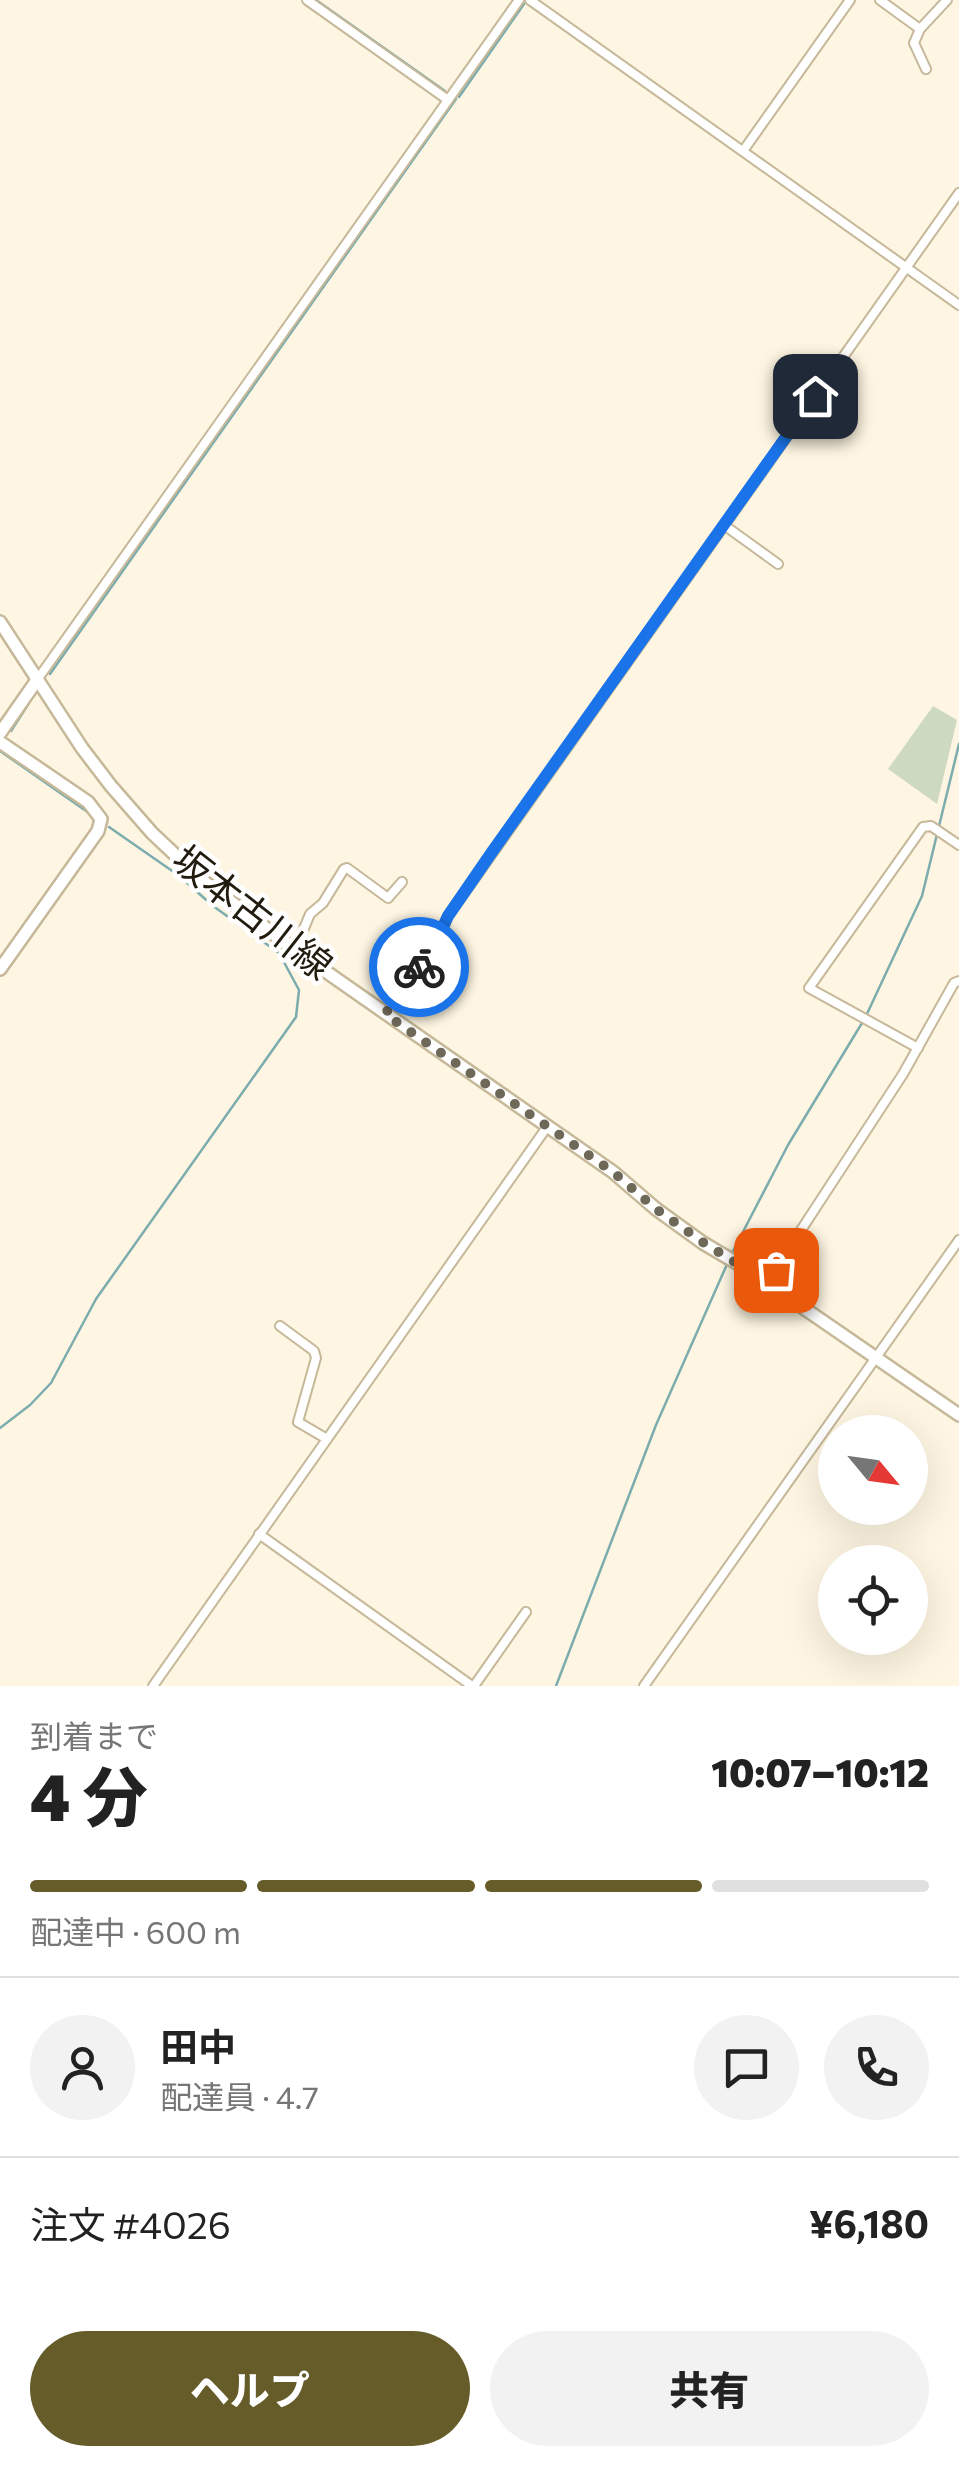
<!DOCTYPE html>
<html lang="ja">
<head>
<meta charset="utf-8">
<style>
	body { margin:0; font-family:Commissioner,"Noto Sans JP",sans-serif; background:#f2f2f2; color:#222; height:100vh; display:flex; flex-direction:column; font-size:38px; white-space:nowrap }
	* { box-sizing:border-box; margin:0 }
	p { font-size:32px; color:#767676 }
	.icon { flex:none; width:55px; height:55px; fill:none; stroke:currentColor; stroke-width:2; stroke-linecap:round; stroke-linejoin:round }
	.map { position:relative; height:1686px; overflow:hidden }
	.sheet { display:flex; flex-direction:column; background:#fff; flex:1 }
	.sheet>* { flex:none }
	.needle { width:65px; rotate:119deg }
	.controls { position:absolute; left:818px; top:1415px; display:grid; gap:20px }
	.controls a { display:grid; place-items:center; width:110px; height:110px; border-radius:50%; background:#fff; box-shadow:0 10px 40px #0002; font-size:50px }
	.pin { position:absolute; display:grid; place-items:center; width:85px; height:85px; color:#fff; margin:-42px; border-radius:20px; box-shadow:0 5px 15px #0006 }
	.courier { position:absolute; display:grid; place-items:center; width:100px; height:100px; margin:-50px; border:8px solid #1a73e8; border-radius:50%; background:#fff; color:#222; box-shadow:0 2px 12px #0007 }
	.headline em { font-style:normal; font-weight:800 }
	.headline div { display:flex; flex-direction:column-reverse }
	.headline { display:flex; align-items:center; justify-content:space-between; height:170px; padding:0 30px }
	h1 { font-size:65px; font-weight:800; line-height:75px }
	.bar { display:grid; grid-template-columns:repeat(4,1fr); gap:15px 10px; align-content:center; height:120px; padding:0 30px }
	.bar i { height:12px; border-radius:8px; background:#e0e0e0 }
	.bar .active { background:#655c29 }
	.bar p { grid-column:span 4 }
	.line { display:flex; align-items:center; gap:25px; padding:0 30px; border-top:2px solid #e0e0e0 }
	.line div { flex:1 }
	.round { display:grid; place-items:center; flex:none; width:105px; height:105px; border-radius:52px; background:#f2f2f2 }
	.cta { display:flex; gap:20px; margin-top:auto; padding:20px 30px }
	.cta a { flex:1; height:115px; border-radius:60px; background:#655c29; color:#fff; font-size:40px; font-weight:800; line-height:115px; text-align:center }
	.cta a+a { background:#f2f2f2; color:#222 }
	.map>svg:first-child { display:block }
	.green { fill:#cedabf }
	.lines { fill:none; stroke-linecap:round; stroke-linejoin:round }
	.stream { stroke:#7cacad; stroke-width:2.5 }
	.street-casing { stroke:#c6b898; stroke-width:12 }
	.secondary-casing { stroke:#c6b898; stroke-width:16 }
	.street { stroke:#fff; stroke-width:8 }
	.secondary { stroke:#fff; stroke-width:11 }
	.done { stroke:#6e6859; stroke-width:10; stroke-dasharray:0 18 }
	.route { stroke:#1a73e8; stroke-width:12 }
	.labels { text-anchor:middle; stroke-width:9; stroke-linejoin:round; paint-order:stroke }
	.street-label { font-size:38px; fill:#211c0f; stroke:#fff }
</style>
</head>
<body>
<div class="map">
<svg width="959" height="1686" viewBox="0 0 959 1686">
	<rect width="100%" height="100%" fill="#fef6e2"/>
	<path class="green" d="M933 706 957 720 937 804 888 769Z"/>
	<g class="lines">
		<g class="stream">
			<path d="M316 0 445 91"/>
			<path d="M459 97 524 4"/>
			<path d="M50 674 456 99"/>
			<path d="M11 731 29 703"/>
			<path d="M0 751 89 813"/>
			<path d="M866 1016 922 896 959 744"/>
			<path d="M731 1255 788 1145 862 1023"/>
			<path d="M0 1428 30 1405 51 1383 96 1299 296 1017 299 990 279 953 213 906 178 875 109 827"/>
			<path d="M556 1686 656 1425 728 1262"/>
		</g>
		<g class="street-casing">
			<g id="street">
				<path d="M307 0 448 100"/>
				<path d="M530 0 959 305"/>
				<path d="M880 0 920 29"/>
				<path d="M926 69 914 43 920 29 947 0"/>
				<path d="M743 151 850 0"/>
				<path d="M724 525 778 564"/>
				<path d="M37 680 519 0"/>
				<path d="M295 950 310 914 323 903 344 869 347 868 388 898 402 882"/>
				<path d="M385 1014 437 942 448 916 959 193"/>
				<path d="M918 1048 809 988 923 827 931 826 959 845"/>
				<path d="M762 1279 775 1270 903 1074 954 983 959 981"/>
				<path d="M280 1326 314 1351 316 1358 298 1422 327 1439"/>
				<path d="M259 1534 472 1686"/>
				<path d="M153 1686 547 1127"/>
				<path d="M474 1686 526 1612"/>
				<path d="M644 1686 959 1240"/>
			</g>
		</g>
		<g class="secondary-casing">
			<g id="secondary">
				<path d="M0 622 82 748 111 786 152 833 203 881 295 950 613 1172 656 1209 703 1243 747 1269 959 1415"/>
				<path d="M0 733 37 680"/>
				<path d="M0 742 88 802 101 819 98 831 0 969"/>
			</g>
		</g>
		<use href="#street" class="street"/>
		<use href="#secondary" class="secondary"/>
	</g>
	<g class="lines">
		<path class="done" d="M419 967 385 1014 613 1172 656 1209 704 1243 762 1279 776 1270"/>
		<path class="route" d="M419 967 436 942 448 916 492 852 815 396"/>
	</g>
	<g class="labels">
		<g class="street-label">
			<text transform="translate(252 913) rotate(38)" y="13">坂本古川線</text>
		</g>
	</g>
</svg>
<div class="controls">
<a><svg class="needle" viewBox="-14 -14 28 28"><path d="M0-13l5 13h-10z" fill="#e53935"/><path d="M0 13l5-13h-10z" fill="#767676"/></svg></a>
<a><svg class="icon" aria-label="locate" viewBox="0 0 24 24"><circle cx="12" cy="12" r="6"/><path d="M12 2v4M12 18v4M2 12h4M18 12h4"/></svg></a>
</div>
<div class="pin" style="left:776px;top:1270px;background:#ea580c"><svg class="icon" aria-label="bag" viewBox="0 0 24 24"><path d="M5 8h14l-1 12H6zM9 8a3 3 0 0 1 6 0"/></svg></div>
<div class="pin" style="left:815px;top:396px;background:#1f2937"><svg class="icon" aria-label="home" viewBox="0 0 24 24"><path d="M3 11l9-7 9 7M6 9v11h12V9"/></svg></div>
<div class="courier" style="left:419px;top:967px"><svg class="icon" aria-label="bike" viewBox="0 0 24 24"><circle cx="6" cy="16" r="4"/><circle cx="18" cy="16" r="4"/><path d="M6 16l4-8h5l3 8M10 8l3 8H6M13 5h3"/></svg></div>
</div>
<section class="sheet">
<div class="headline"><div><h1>4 分</h1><p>到着まで</p></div><em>10:07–10:12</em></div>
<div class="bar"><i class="active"></i><i class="active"></i><i class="active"></i><i></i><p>配達中 · 600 m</p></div>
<div class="line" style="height:180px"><a class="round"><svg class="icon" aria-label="person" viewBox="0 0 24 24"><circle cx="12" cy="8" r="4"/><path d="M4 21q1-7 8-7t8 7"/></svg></a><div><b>田中</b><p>配達員 · 4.7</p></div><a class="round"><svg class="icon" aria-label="chat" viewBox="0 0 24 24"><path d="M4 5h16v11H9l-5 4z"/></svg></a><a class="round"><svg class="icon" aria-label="phone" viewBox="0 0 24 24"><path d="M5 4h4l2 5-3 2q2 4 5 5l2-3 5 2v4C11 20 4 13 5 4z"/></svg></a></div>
<div class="line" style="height:130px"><div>注文 #4026</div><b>¥6,180</b></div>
<div class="cta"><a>ヘルプ</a><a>共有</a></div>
</section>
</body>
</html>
